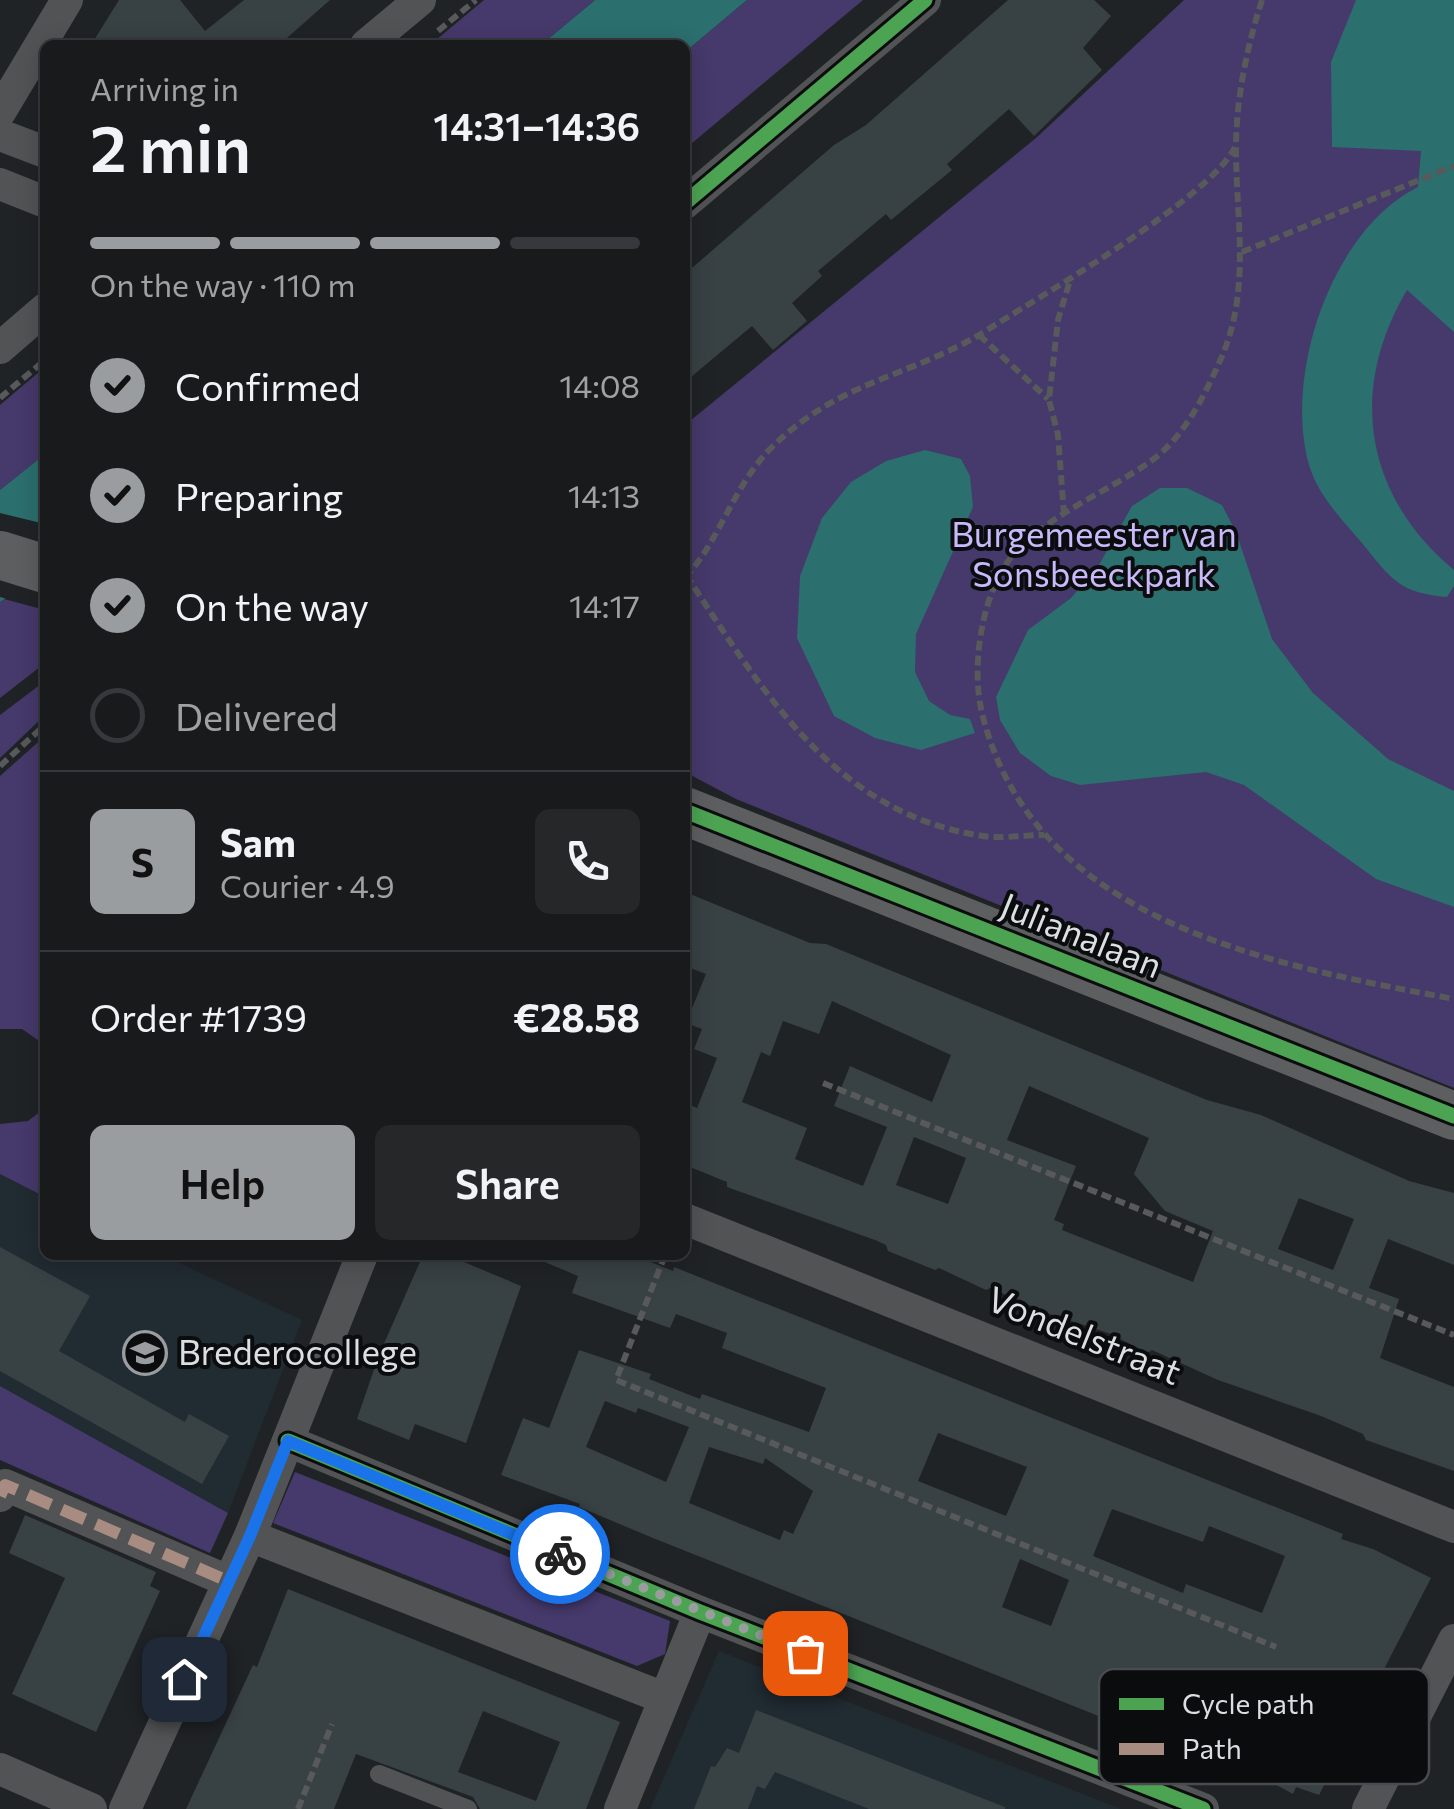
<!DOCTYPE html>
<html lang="en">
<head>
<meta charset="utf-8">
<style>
	body { margin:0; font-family:Commissioner,sans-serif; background:#252729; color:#f1f3f6; height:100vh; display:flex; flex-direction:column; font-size:38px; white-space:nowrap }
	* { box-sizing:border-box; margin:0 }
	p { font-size:32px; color:#9fa1a3 }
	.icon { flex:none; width:55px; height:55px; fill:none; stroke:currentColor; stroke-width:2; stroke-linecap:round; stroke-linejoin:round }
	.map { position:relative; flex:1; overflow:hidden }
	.panel { position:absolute; left:40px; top:40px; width:650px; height:1220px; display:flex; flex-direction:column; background:#181a1c; border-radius:15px; box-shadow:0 5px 25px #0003,0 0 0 2px #36383b }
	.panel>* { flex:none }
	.pin { position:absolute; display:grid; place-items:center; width:85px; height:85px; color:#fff; margin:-42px; border-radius:20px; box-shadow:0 5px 15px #0006 }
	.courier { position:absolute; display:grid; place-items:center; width:100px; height:100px; margin:-50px; border:8px solid #1a73e8; border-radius:50%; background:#fff; color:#222; box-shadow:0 2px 12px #0007 }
	.headline em { font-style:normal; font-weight:600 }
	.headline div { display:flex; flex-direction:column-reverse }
	.headline { display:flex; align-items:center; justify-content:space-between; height:170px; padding:0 50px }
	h1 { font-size:65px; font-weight:600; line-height:75px }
	.bar { display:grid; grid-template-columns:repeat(4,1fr); gap:15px 10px; align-content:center; height:120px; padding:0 50px }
	.bar i { height:12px; border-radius:8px; background:#36383b }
	.bar .on { background:#9a9da0 }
	.bar p { grid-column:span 4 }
	.line { display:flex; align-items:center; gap:25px; padding:0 50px; border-top:2px solid #36383b }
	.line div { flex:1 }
	.round { display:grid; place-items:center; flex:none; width:105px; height:105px; border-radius:15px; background:#252729 }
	ol { padding:0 50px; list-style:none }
	li { display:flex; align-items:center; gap:30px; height:110px }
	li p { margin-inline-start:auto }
	li .icon { padding:10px; border-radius:50%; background:#9a9da0; color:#111; stroke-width:4 }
	li:last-child { color:#9fa1a3 }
	li i { width:55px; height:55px; border:5px solid #36383b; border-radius:50% }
	.button { display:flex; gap:20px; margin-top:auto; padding:20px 50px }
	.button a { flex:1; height:115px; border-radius:15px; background:#9a9da0; color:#111; font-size:40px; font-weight:600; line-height:115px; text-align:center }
	.button a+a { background:#252729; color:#f1f3f6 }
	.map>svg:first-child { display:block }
	.built { fill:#212b32 }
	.green { fill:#46396b }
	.water { fill:#2b6f6e }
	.pier { fill:#202326 }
	.building { fill:#384144; fill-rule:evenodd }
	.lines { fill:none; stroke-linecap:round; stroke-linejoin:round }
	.path { stroke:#57595b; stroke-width:6; stroke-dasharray:10 5; stroke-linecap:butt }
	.lane { stroke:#525354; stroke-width:18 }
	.street { stroke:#525354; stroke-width:32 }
	.secondary { stroke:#5c5e5f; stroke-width:48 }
	.quiet { stroke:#a88b81; stroke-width:12; stroke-dasharray:25 12; stroke-linecap:butt }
	.cycleway-casing { stroke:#0a0c0e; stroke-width:21 }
	.cycleway { stroke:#4ca352; stroke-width:15 }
	.done { stroke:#9a9da0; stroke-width:10; stroke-dasharray:0 18 }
	.route { stroke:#1a73e8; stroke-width:12 }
	.labels { text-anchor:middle; stroke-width:8; stroke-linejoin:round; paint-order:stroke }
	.park-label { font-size:35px; fill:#c8b9fa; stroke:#0a0c0e }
	.street-label { font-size:35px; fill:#dbdfe2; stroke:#0a0c0e }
	.poi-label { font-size:35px; fill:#dbdfe2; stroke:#0a0c0e; text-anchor:start }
	.key { fill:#0a0c0e; stroke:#494b4e; stroke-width:2.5 }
	.key-label { font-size:28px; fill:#dbdfe2 }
</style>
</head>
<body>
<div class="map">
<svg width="1454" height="1809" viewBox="0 0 1454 1809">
	<rect width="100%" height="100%" fill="#202326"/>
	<g class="built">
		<path d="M0 1174 45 1197V1255H162L302 1320 228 1513 0 1386Z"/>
		<path d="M719 1651 1121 1809H650Z"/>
	</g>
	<g class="green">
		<path d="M484 0H595L541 45H430Z"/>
		<path d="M747 0H863L685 149V52Z"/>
		<path d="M1184 0H1454V1088L736 799 685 772V425L1036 138Z"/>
		<path d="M45 367V454L0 490V405Z"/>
		<path d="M4 599 45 610V663L0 698V602Z"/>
		<path d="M45 681V715L0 758V715Z"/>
		<path d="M45 736V1045L22 1029H0V776Z"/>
		<path d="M45 1108V1197L0 1174V1124L28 1121Z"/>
		<path d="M0 1386 228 1513 210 1553 0 1460Z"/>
		<path d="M295 1472 670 1621 665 1654 637 1666 273 1523Z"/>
	</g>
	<g class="water">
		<path d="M595 0H747L685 52V45H541Z"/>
		<path d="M1356 0H1454V332L1407 290C1348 390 1364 495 1454 570V586L1447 597C1399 593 1391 579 1362 543 1343 521 1319 496 1310 468 1282 378 1331 230 1418 187L1421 151 1332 147 1331 62Z"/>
		<path d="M925 450 961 459 970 476 973 507 916 634 915 672 929 701 950 715 970 719 975 733 921 750 875 738 834 716 797 638 800 576 822 518 851 482 886 461Z"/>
		<path d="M45 454V571L0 602V490Z"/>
		<path d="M1160 488H1187L1222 505 1236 532 1272 639 1313 693 1388 759 1454 791V907L1376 879 1244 785 1206 772 1080 785 1051 776 1020 753 1000 720 996 697 1028 630 1071 598 1099 565 1132 506Z"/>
	</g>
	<path class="pier" d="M0 513 45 524V577L11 600 0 597Z"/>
	<g class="building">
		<path d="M119 0H180L205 31 244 0H330L279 45H91Z"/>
		<path d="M1008 0H1094L1111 16 1083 48 1102 70 1034 136 1009 109 947 164 952 170 891 220 886 214 818 271 822 276 792 303 807 321 773 350 752 326 685 382V274L834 145 866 125Z"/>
		<path d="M685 892 810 943 826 944 1207 1100 1261 1115 1409 1181 1454 1193V1265L1388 1239 1369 1288 1399 1299 1380 1358 1454 1387V1471L1366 1440 1363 1434 1321 1416 1218 1380 1152 1350 1147 1353 1111 1334 1047 1313 990 1288 986 1290 939 1268 935 1270 888 1251 886 1245 875 1240 727 1187V1182L685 1165V1103L697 1108 717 1058 694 1049 702 1029 686 1023 706 974 685 966ZM832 1001 951 1055 932 1102 850 1066 834 1106 887 1127 863 1186 795 1159 807 1128 742 1102 761 1052 770 1056 783 1021 819 1034ZM1029 1086 1149 1138 1134 1174 1165 1211 1213 1231 1193 1282 1062 1230 1064 1224 1054 1220 1076 1166 1007 1140ZM914 1137 966 1158 948 1204 896 1185ZM1299 1198 1354 1219 1333 1270 1278 1249Z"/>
		<path d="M0 1247 90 1296 59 1351 185 1422 189 1414 229 1436 202 1484 0 1371Z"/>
		<path d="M423 1255H466L464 1262 521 1286 466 1443 415 1424 409 1440 357 1419 379 1355Z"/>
		<path d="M528 1255H633L673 1271 674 1267 1343 1534 1341 1539 1373 1549 1431 1578 1319 1795 1296 1787 1293 1794 1232 1761 1223 1760 1221 1765 653 1538 579 1507 580 1504 501 1475 523 1418 549 1428 579 1350 651 1374 649 1379 700 1399 702 1394 809 1432 826 1388 722 1348 727 1333 676 1314 670 1328 572 1293 578 1276ZM605 1401 636 1413 638 1408 689 1427 666 1482 586 1447ZM938 1433 1027 1467 1006 1516 918 1481ZM709 1447 763 1464 765 1458 813 1491 793 1534 784 1530 780 1540 689 1503ZM1112 1509 1203 1542 1209 1526 1285 1556 1262 1613 1186 1584 1183 1593 1093 1556ZM1020 1559 1069 1580 1051 1626 1002 1607Z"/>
		<path d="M25 1515 156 1572 150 1586 160 1591 96 1732 12 1694 65 1578 9 1553Z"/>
		<path d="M288 1589 620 1722 586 1809H480L473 1797 356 1754 334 1809H186L253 1665 257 1667ZM483 1711 560 1742 536 1801 458 1772Z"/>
		<path d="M756 1710 1005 1807V1809H869L775 1772 765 1789 757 1786 748 1809H694L711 1766 715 1767 727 1748 739 1753Z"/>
	</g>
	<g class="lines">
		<g class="path">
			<path d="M1262 0C1247 46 1236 100 1236 148 1236 223 1252 292 1219 363 1203 399 1183 438 1151 461 1108 492 1040 518 1009 560 981 598 971 668 982 713 1033 923 1272 965 1454 999"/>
			<path d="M438 31 476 0"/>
			<path d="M1242 252 1454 166"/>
			<path d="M979 335 1048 399"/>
			<path d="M0 398 45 360"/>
			<path d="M1064 515 1058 435 1049 400 1058 320 1071 277"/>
			<path d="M686 575C762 689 833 814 983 836 1002 839 1024 835 1044 835"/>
			<path d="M685 578C720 540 733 487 770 449 837 382 903 379 979 335 1034 300 1211 198 1235 147"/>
			<path d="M0 766 45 725"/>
			<path d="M823 1083 1454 1335"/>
			<path d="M665 1255 616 1380 1276 1647"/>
			<path d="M298 1809 332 1724"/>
		</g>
		<path class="lane" d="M379 1774 468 1809"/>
		<g class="street">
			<path d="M366 45 420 0"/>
			<path d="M0 112 67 0"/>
			<path d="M0 135 45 152"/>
			<path d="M0 184 45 202"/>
			<path d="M685 203 925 0"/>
			<path d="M0 348 45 309"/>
			<path d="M685 1219 1454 1527"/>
			<path d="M288 1441 700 1612 1203 1809"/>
			<path d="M0 1496 5 1485 228 1581"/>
			<path d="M250 1536 664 1698"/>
			<path d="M0 1769 91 1809"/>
			<path d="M125 1809 250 1536 362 1255"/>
			<path d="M620 1809 700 1612"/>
			<path d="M1368 1809 1454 1640"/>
		</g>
		<g class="secondary">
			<path d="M0 555 45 569"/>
			<path d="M685 811 1454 1116"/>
		</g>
		<path class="quiet" d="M0 1496 5 1485 228 1581"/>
		<g class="cycleway-casing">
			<g id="cycleway">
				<path d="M685 203 925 0"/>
				<path d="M685 811 1454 1116"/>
				<path d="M288 1441 700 1612 1203 1809"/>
			</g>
		</g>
		<use href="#cycleway" class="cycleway"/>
	</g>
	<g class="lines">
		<path class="done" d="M560 1554 805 1653"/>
		<path class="route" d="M184 1679 250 1536 288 1441 560 1554"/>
	</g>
	<defs>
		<g id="school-ring" transform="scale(2.25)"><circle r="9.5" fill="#0a0c0e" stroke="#9a9da0" stroke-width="1.5"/><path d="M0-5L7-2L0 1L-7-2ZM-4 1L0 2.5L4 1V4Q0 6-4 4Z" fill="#9a9da0"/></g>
	</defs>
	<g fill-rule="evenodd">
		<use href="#school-ring" x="145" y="1353"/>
	</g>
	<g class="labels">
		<g class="park-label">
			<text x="1094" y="547">Burgemeester van<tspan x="1094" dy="40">Sonsbeeckpark</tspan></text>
		</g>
		<g class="street-label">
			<text transform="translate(1081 936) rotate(22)" y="12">Julianalaan</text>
			<text transform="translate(1084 1336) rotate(22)" y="12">Vondelstraat</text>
		</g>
		<g class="poi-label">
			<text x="178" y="1365">Brederocollege</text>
		</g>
	</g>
	<rect x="1099" y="1669" width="330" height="115" rx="15" class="key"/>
	<rect x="1119" y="1698" width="45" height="12" fill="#4ca352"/>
	<rect x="1119" y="1743" width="45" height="12" fill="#a88b81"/>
	<g class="key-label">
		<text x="1182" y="1714">Cycle path</text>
		<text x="1182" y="1759">Path</text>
	</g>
</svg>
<div class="pin" style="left:805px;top:1653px;background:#ea580c"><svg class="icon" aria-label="bag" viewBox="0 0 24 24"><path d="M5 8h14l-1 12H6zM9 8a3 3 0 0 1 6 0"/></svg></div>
<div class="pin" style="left:184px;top:1679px;background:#1f2937"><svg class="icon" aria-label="home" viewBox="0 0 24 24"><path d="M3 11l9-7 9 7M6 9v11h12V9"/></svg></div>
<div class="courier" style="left:560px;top:1554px"><svg class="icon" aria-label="bike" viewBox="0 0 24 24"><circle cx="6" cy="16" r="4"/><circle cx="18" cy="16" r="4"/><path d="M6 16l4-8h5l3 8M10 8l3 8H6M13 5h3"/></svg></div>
<section class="panel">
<div class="headline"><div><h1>2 min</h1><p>Arriving in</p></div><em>14:31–14:36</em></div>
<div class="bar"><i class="on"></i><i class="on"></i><i class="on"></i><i></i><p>On the way · 110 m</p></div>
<ol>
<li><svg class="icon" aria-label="check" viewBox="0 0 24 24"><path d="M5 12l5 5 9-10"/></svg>Confirmed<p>14:08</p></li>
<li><svg class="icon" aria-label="check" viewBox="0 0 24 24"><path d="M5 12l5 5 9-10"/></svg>Preparing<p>14:13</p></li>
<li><svg class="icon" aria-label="check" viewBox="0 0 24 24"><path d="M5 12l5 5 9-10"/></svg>On the way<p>14:17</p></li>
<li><i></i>Delivered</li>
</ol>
<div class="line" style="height:180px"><b class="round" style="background:#9a9da0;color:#111">S</b><div><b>Sam</b><p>Courier · 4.9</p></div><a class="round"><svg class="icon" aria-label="phone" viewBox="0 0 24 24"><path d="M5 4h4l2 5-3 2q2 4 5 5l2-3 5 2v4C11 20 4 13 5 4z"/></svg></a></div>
<div class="line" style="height:130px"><div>Order #1739</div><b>€28.58</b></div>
<div class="button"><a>Help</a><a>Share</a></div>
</section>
</div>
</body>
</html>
